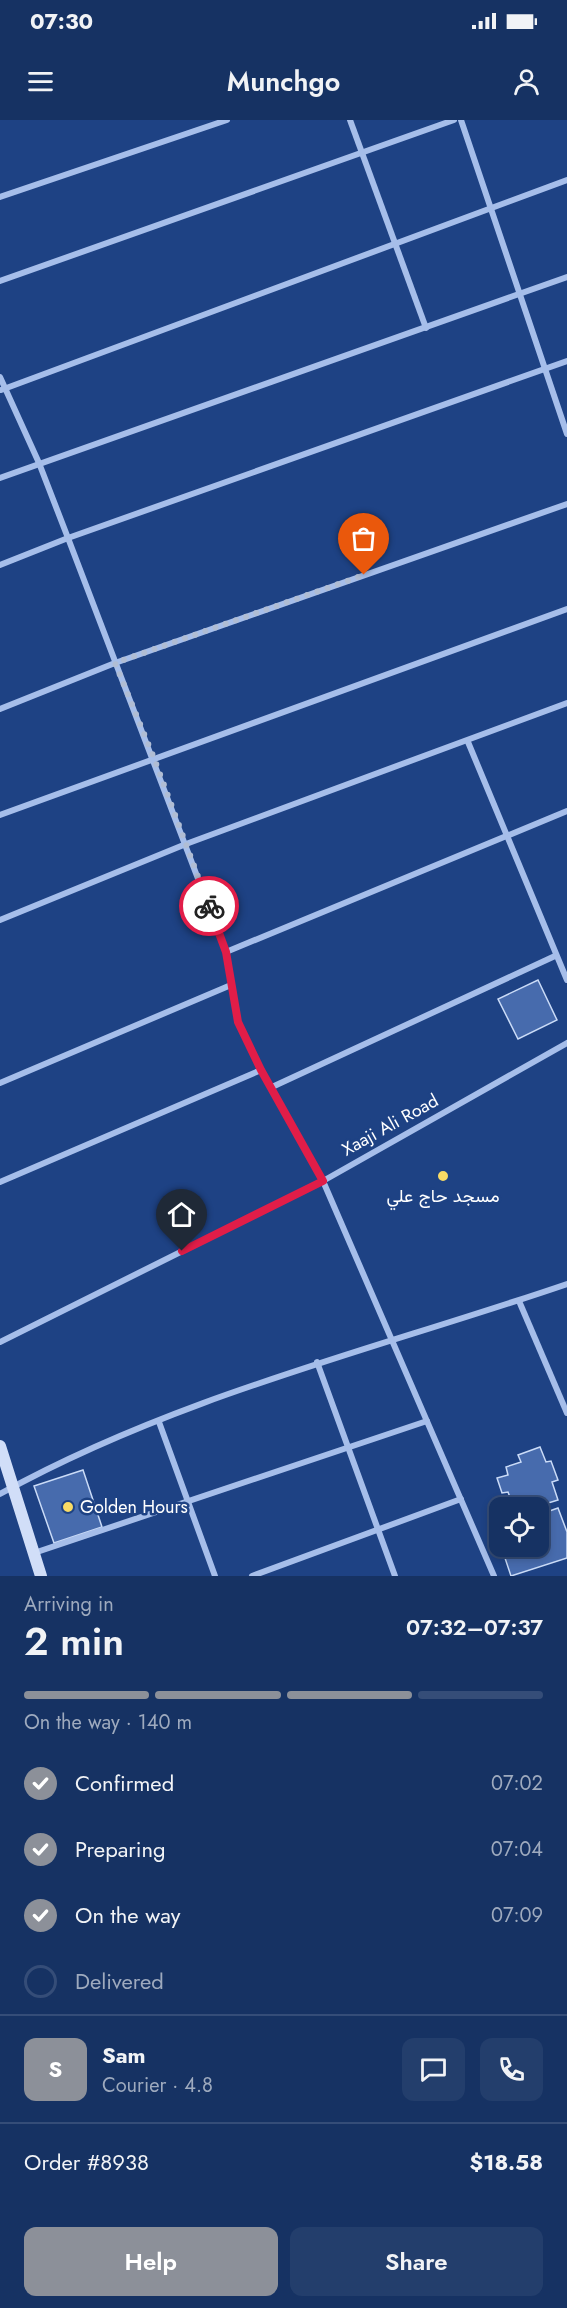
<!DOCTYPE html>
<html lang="en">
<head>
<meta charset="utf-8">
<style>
	body { margin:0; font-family:Jost,Vazirmatn,sans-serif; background:#233e6c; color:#f1f3f6; height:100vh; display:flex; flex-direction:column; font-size:22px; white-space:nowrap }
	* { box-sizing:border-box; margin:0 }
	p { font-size:20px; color:#9eaabe }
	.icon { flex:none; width:33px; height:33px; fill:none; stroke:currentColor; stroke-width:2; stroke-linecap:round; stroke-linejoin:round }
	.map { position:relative; height:1456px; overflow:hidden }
	.panel { display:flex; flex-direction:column; background:#163263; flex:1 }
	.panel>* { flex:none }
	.controls { position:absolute; left:489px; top:1377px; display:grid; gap:12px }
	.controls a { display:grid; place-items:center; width:60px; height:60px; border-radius:12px; background:#163263; box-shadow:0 3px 9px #0003,0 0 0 2px #354d78; font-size:30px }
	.pin { position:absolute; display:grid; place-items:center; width:51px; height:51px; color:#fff; margin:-62px -26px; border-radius:50% 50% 50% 0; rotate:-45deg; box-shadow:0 0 6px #0007 }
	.pin .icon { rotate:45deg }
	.courier { position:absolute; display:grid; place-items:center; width:60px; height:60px; margin:-30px; border:4px solid #e11d48; border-radius:50%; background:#fff; color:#222; box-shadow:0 2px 8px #0007 }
	.head em { font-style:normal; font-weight:600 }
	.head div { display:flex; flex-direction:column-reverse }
	.head { display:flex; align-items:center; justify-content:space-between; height:102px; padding:0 24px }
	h1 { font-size:39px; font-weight:600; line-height:45px }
	.bar { display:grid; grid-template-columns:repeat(4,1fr); gap:9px 6px; align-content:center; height:72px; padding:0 24px }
	.bar i { height:8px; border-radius:4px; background:#354d78 }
	.bar .active { background:#8c9099 }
	.bar p { grid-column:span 4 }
	.line { display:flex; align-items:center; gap:15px; padding:0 24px; border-top:2px solid #354d78 }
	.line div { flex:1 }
	.round { display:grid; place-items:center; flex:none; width:63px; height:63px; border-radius:12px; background:#233e6c }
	ol { padding:0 24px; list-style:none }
	li { display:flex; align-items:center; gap:18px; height:66px }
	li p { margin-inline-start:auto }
	li .icon { padding:6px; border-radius:50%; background:#8c9099; color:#fff; stroke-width:4 }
	li:last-child { color:#9eaabe }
	li i { width:33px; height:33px; border:3px solid #354d78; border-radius:50% }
	.cta { display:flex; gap:12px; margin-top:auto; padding:12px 24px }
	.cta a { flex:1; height:69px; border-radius:12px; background:#8c9099; color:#fff; font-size:24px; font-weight:600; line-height:69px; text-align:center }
	.cta a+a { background:#233e6c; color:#f1f3f6 }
	.status { display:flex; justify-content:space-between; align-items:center; height:42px; padding:0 30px; background:#163263; direction:ltr }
	.status svg { height:16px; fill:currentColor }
	header { display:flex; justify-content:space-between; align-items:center; height:78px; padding:0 24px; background:#163263; font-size:27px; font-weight:600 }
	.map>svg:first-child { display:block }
	.building { fill:#476bad; stroke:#cadbf7; stroke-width:1.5 }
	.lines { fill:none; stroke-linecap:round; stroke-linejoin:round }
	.street { stroke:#a6beea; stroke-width:6 }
	.secondary { stroke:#d1def8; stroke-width:12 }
	.done { stroke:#b0bdd4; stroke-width:6; stroke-dasharray:0 10.8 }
	.route { stroke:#e11d48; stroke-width:8 }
	.poi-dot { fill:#f9db65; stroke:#1e4284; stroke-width:2 }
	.labels { text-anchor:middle; stroke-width:5; stroke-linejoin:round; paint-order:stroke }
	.street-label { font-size:18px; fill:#fff; stroke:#1e4284 }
	.poi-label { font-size:18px; fill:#fff; stroke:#1e4284 }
</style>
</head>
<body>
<div class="status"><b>07:30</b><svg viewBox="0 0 49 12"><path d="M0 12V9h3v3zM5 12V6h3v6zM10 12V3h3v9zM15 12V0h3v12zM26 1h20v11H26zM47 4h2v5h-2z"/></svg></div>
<header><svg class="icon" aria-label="menu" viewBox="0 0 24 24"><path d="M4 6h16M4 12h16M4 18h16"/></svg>Munchgo<svg class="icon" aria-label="person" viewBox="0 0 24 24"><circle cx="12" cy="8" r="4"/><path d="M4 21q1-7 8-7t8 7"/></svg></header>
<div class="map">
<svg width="567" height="1456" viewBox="0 0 567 1456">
	<rect width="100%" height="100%" fill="#1e4284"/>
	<g class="building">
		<path d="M538 860 557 900 518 919 498 879Z"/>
		<path d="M540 1327 546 1342 551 1341 558 1360 552 1362 558 1380 532 1388H526L524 1381 513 1385 508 1372 502 1373 497 1358 508 1355 506 1347 521 1342 518 1335Z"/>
		<path d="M83 1350 102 1407 54 1423 34 1366Z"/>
		<path d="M558 1388 567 1412V1438L511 1456 501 1426H538V1395Z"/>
	</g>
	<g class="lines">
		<g class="street">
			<path d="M350 0 426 208"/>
			<path d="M461 0 567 314"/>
			<path d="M0 77 227 0"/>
			<path d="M0 161 454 0"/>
			<path d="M0 257 39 343 68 418 226 832 238 902 261 950 323 1061 494 1456"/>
			<path d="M1 270 567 60"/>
			<path d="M0 358 567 157"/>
			<path d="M0 445 68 418 567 241"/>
			<path d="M0 589 115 543 567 384"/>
			<path d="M468 622 567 860"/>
			<path d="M0 695 567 489"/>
			<path d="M0 800 186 724 567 583"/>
			<path d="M226 832 567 691"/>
			<path d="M0 963 231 865"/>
			<path d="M272 967 555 836"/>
			<path d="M0 1062 261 950"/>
			<path d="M519 1181 567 1293"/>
			<path d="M0 1222 323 1061 567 923"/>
			<path d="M317 1242 395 1456"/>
			<path d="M159 1302 215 1456"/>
			<path d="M0 1374C177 1276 377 1229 567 1164"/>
			<path d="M34 1433 427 1301"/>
			<path d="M252 1456 461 1379"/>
		</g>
		<path class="secondary" d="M0 1326 41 1456"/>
	</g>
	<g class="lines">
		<path class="done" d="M209 786 154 638 115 543 364 455"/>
		<path class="route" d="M182 1131 323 1061 261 950 238 902 226 832 209 786"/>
	</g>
	<g class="poi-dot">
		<circle cx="443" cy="1056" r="6"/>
		<circle cx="68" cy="1387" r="6"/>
	</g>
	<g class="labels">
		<g class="street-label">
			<text transform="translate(390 1005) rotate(-29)" y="6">Xaaji Ali Road</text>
		</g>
		<g class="poi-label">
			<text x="443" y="1082">مسجد حاج علي</text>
			<text x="80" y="1393" text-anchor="start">Golden Hours</text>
		</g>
	</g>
</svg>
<div class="controls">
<a><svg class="icon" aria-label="locate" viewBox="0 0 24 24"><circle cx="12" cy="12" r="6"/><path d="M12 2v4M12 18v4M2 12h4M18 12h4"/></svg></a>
</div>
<div class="pin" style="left:364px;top:455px;background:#ea580c"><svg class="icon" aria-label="bag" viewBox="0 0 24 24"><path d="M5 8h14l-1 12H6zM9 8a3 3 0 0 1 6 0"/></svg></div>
<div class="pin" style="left:182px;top:1131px;background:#1f2937"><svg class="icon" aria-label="home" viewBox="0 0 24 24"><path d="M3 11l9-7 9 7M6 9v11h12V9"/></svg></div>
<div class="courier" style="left:209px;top:786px"><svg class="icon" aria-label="bike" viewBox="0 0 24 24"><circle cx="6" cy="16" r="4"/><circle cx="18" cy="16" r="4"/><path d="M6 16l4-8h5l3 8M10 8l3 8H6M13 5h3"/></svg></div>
</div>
<section class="panel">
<div class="head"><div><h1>2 min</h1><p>Arriving in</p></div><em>07:32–07:37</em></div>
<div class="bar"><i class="active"></i><i class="active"></i><i class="active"></i><i></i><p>On the way · 140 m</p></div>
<ol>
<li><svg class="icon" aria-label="check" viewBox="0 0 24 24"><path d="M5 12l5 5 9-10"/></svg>Confirmed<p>07:02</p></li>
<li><svg class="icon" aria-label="check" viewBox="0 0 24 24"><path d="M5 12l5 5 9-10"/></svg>Preparing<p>07:04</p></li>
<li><svg class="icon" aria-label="check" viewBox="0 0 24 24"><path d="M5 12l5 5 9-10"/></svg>On the way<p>07:09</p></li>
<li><i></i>Delivered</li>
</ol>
<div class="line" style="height:108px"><b class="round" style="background:#8c9099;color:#fff">S</b><div><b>Sam</b><p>Courier · 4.8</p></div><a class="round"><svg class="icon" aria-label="chat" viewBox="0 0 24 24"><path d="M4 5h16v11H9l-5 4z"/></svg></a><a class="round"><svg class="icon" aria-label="phone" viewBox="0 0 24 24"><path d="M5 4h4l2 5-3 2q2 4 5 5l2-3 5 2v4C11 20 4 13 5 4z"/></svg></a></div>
<div class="line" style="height:78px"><div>Order #8938</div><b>$18.58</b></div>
<div class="cta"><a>Help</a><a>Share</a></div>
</section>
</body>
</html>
